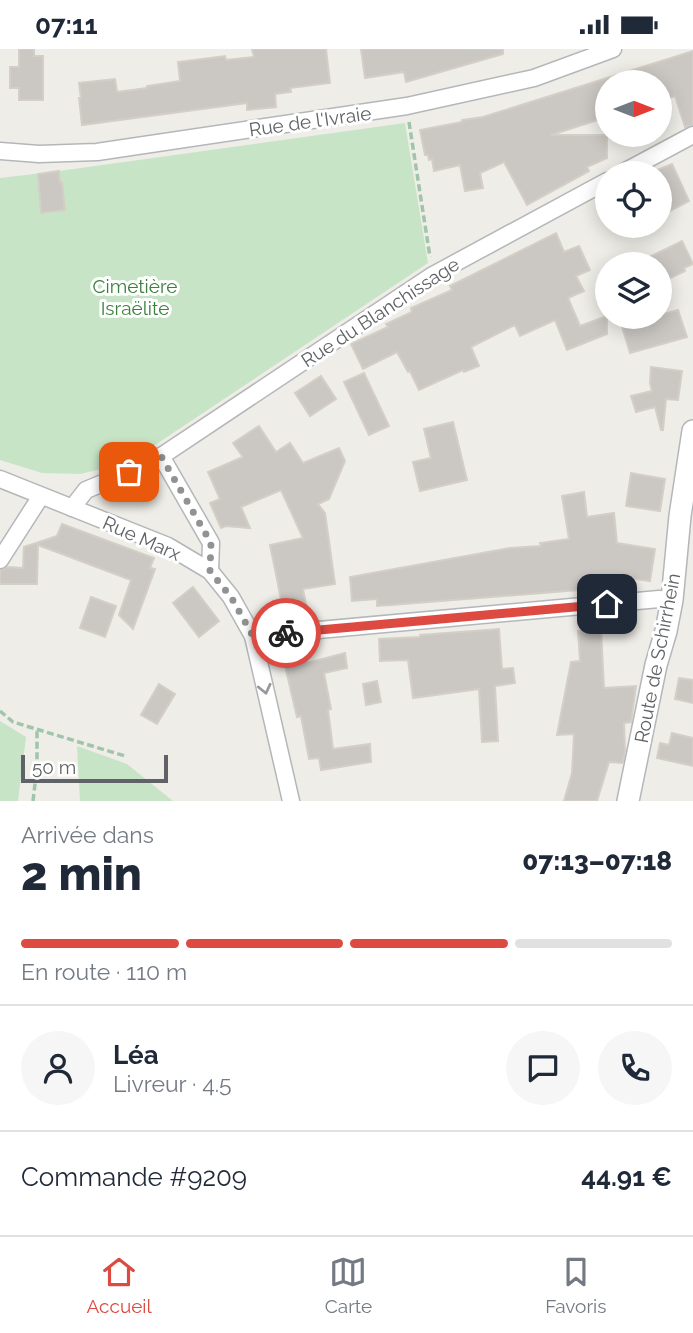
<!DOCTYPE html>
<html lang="fr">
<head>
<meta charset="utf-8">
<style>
	body { margin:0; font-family:Raleway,sans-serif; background:#f6f6f7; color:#1f2937; height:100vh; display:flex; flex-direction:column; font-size:26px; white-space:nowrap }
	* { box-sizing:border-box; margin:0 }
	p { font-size:23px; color:#747a83 }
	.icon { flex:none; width:38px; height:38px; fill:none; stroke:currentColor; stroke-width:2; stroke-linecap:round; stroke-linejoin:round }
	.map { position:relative; height:752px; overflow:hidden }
	.details { display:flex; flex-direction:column; background:#fff; flex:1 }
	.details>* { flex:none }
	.needle { width:46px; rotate:90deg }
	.controls { position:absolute; left:595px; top:21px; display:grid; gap:14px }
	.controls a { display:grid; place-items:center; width:77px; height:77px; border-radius:50%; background:#fff; box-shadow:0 4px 18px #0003; font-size:35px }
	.scale { position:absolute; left:21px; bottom:18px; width:147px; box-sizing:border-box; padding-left:7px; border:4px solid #5f6266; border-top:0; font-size:19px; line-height:24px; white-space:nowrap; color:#5f6266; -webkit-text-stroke:5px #fff; paint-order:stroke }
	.pin { position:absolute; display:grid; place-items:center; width:60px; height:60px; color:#fff; margin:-30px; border-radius:14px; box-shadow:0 4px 10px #0006 }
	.courier { position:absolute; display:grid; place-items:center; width:70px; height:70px; margin:-35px; border:5px solid #dc4a41; border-radius:50%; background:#fff; color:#222; box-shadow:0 2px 9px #0007 }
	.summary em { font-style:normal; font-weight:800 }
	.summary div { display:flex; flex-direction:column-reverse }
	.summary { display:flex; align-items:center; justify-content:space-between; height:119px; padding:0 21px }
	h1 { font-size:46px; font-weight:800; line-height:52px }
	.bar { display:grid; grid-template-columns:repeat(4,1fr); gap:10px 7px; align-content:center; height:84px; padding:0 21px }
	.bar i { height:9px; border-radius:5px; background:#e0e1e3 }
	.bar .current { background:#dc4a41 }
	.bar p { grid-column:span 4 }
	.line { display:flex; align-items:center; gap:18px; padding:0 21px; border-top:2px solid #e0e1e3 }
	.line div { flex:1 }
	.round { display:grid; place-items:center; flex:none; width:74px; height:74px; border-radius:37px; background:#f6f6f7 }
	.status { display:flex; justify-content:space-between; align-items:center; height:49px; padding:0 35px; background:#fff; direction:ltr }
	.status svg { height:19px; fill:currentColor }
	.dock { display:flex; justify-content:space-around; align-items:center; height:98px; border-top:2px solid #e0e1e3; background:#fff; font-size:19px; color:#747a83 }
	.dock a { display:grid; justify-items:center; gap:4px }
	.dock .current { color:#dc4a41 }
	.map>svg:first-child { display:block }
	.green { fill:#c7e5c6 }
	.building { fill:#cbc8c4; stroke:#d4cfc6; stroke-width:2 }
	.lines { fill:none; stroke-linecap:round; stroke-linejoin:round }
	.minor-casing { stroke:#b4b7ba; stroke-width:19 }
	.tertiary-casing { stroke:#b4b7ba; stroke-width:24 }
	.path { stroke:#a0c5aa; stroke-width:3.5; stroke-dasharray:7 3.5; stroke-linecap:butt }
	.minor { stroke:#fff; stroke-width:16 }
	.tertiary { stroke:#fff; stroke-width:21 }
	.oneway { stroke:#97999c }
	.done { stroke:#919393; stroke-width:7; stroke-dasharray:0 12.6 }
	.route { stroke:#dc4a41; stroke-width:9 }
	.labels { text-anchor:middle; stroke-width:6; stroke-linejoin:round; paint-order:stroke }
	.street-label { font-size:19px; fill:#5f6266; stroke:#fff }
	.park-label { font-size:19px; fill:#3c803e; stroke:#fff }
</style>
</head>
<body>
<div class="status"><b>07:11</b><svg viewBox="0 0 49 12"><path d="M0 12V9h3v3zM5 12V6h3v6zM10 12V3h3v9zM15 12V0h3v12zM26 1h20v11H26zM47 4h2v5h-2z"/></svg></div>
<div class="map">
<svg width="693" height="752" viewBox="0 0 693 752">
	<rect width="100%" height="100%" fill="#efede7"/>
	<g class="green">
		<path d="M405 74 428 214 128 414 80 425 42 424 0 411V129L59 122Z"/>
		<path d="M0 672 26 688 18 752H0Z"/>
		<path d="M77 697 127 715 173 752H80Z"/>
	</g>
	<g class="building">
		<path d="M19 0H34V7H43V51H19V39H10V18H19Z"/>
		<path d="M252 0H326L330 34 290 39 291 43 275 45 276 58 247 61V54L82 76 79 49H81L79 34 115 30 117 43 147 39V37L180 32 178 13 225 7 226 11 254 8Z"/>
		<path d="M361 0H503V5L406 33 404 23 365 29Z"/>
		<path d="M693 2V76L685 78 675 47 660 52V33H607V68L551 86H607V109L587 118 589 122 527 156 504 113 480 124 483 139 465 142 460 116 434 122 432 110 429 111 428 106H425L420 81 462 73V71L483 68Z"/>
		<path d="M672 115 689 152 660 167V124H656L655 122Z"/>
		<path d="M59 122 60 133H62L65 161 41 164 38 125Z"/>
		<path d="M556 184 564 203 579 197 590 221 576 227 584 242 568 249 580 277 607 267V285L567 301 555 271 520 287 515 276 471 298 479 317 464 323 463 321 419 341 410 322 408 323 397 303 363 320 351 295 388 278 386 275 412 263 411 259 452 241 450 237Z"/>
		<path d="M682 192 693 215 684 219 685 222 660 234V215H635Z"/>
		<path d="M678 261 687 288 630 304 621 274 642 268H660V266Z"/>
		<path d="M651 318 682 322 678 351 666 350 663 381H661L655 358 636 363 631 347 652 342 650 334Z"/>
		<path d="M364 324 389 377 369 386 344 333Z"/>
		<path d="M321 327 336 350 310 367 295 344Z"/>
		<path d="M453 373 467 431 420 442 413 413 431 409 424 380Z"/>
		<path d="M259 377 276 403 290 394 303 414 339 399 345 412 329 450 318 455 325 464 335 535 303 540 306 556 283 560 270 496 303 489 281 441 241 458 250 479 226 477 221 479 210 454 220 450 208 423 243 408 233 394Z"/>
		<path d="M631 424 665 430 660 462 626 457Z"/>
		<path d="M584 443 587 468 614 464 617 494 655 500 650 532 622 528 591 533V540L391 556 377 557V550L352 552 350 528 510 499 541 497 540 494 569 490 562 447Z"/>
		<path d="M62 475 154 509 150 519 155 520 133 580 119 566 131 531 38 496 37 535H0V521L7 518 23 519 24 498 57 487Z"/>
		<path d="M193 538 219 572 199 588 173 554Z"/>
		<path d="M91 548 116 557 105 588 80 579Z"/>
		<path d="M499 580 502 620 513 619 515 634 495 637 498 692 482 693 479 640 413 649 408 611 380 612 379 590 420 588V586Z"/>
		<path d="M601 581 604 639 636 637 631 673 624 674 625 702 623 712 622 714 609 713 597 752H564L572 724 574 685 557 686 571 613 580 612 578 582Z"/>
		<path d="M304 599 307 614 345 604 347 619 324 624 331 660 328 661 333 700 370 695 371 713 321 721 319 709 309 710 301 667 297 668 282 604Z"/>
		<path d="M679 629 693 631V654L675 650Z"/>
		<path d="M377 632 381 653 366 656 363 635Z"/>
		<path d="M159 635 175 645 157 675 141 666Z"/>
		<path d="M672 684 693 689V717L657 709 660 694 669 696Z"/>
	</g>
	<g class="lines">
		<g class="minor-casing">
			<g id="minor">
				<path d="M0 102 39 105 97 103 407 57 534 29 613 0"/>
				<path d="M622 124 693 86"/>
				<path d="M161 407 211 494 210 522"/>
				<path d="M0 430 168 497 210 522 231 548 253 587 291 752"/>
				<path d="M72 459 86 441 151 414 433 226 607 132"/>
				<path d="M0 511 41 447"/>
				<path d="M253 587 659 550 672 551"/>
			</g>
		</g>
		<g class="tertiary-casing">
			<path id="tertiary" d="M628 752 656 616 666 582 672 551 680 467 693 382"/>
		</g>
		<g class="path">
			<path d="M409 73 430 208"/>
			<path d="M0 662 13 673 125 707"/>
			<path d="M33 752 37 718V681"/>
		</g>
		<use href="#minor" class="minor"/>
		<use href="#tertiary" class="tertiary"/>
	</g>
	<defs><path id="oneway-chevron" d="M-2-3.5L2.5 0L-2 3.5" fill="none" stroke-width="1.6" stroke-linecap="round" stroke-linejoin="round" transform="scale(1.75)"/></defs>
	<use class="oneway" href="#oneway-chevron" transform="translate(265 640) rotate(77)"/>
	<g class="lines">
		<path class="done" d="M129 423 151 414 161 407 211 494 210 522 231 548 253 587 286 584"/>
		<path class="route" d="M286 584 607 555"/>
	</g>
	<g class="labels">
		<g class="street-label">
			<text transform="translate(310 72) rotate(-8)" y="7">Rue de l'Ivraie</text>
			<text transform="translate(380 263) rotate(-33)" y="7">Rue du Blanchissage</text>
			<text transform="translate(142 489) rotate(24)" y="7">Rue Marx</text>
			<text transform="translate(657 609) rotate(-79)" y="7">Route de Schirrhein</text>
		</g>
		<g class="park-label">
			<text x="135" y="244">Cimetière<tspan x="135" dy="22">Israëlite</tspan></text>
		</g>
	</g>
</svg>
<div class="controls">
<a><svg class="needle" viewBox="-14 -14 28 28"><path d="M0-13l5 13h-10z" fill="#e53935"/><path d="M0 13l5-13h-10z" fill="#747a83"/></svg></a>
<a><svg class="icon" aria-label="locate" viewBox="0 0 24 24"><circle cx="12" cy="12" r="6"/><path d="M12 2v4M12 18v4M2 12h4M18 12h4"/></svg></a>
<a><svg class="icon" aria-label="layers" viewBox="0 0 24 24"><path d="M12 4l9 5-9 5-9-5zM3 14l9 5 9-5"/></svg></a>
</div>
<div class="scale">50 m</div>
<div class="pin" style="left:129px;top:423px;background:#ea580c"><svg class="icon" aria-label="bag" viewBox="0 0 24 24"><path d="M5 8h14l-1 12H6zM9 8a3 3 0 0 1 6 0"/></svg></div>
<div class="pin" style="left:607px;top:555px;background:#1f2937"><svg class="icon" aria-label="home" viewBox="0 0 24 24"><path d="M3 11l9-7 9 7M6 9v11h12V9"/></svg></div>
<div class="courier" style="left:286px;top:584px"><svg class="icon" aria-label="bike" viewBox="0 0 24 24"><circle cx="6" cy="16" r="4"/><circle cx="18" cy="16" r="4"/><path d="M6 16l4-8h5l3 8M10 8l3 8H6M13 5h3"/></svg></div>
</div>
<section class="details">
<div class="summary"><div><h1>2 min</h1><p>Arrivée dans</p></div><em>07:13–07:18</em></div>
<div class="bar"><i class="current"></i><i class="current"></i><i class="current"></i><i></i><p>En route · 110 m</p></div>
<div class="line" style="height:126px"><a class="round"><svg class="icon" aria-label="person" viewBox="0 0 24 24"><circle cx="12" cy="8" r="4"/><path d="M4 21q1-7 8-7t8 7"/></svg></a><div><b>Léa</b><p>Livreur · 4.5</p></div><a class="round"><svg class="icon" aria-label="chat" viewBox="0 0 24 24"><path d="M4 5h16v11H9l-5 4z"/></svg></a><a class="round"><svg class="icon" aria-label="phone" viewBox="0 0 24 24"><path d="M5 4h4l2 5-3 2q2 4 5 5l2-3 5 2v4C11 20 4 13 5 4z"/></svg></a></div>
<div class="line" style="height:91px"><div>Commande #9209</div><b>44.91 €</b></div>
</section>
<nav class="dock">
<a class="current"><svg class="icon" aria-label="home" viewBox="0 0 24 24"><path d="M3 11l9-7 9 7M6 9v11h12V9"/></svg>Accueil</a>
<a><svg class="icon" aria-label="map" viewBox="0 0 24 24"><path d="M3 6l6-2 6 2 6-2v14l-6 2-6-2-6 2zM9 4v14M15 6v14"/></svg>Carte</a>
<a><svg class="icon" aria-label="saved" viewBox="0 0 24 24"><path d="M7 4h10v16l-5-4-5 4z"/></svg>Favoris</a>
</nav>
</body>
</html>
